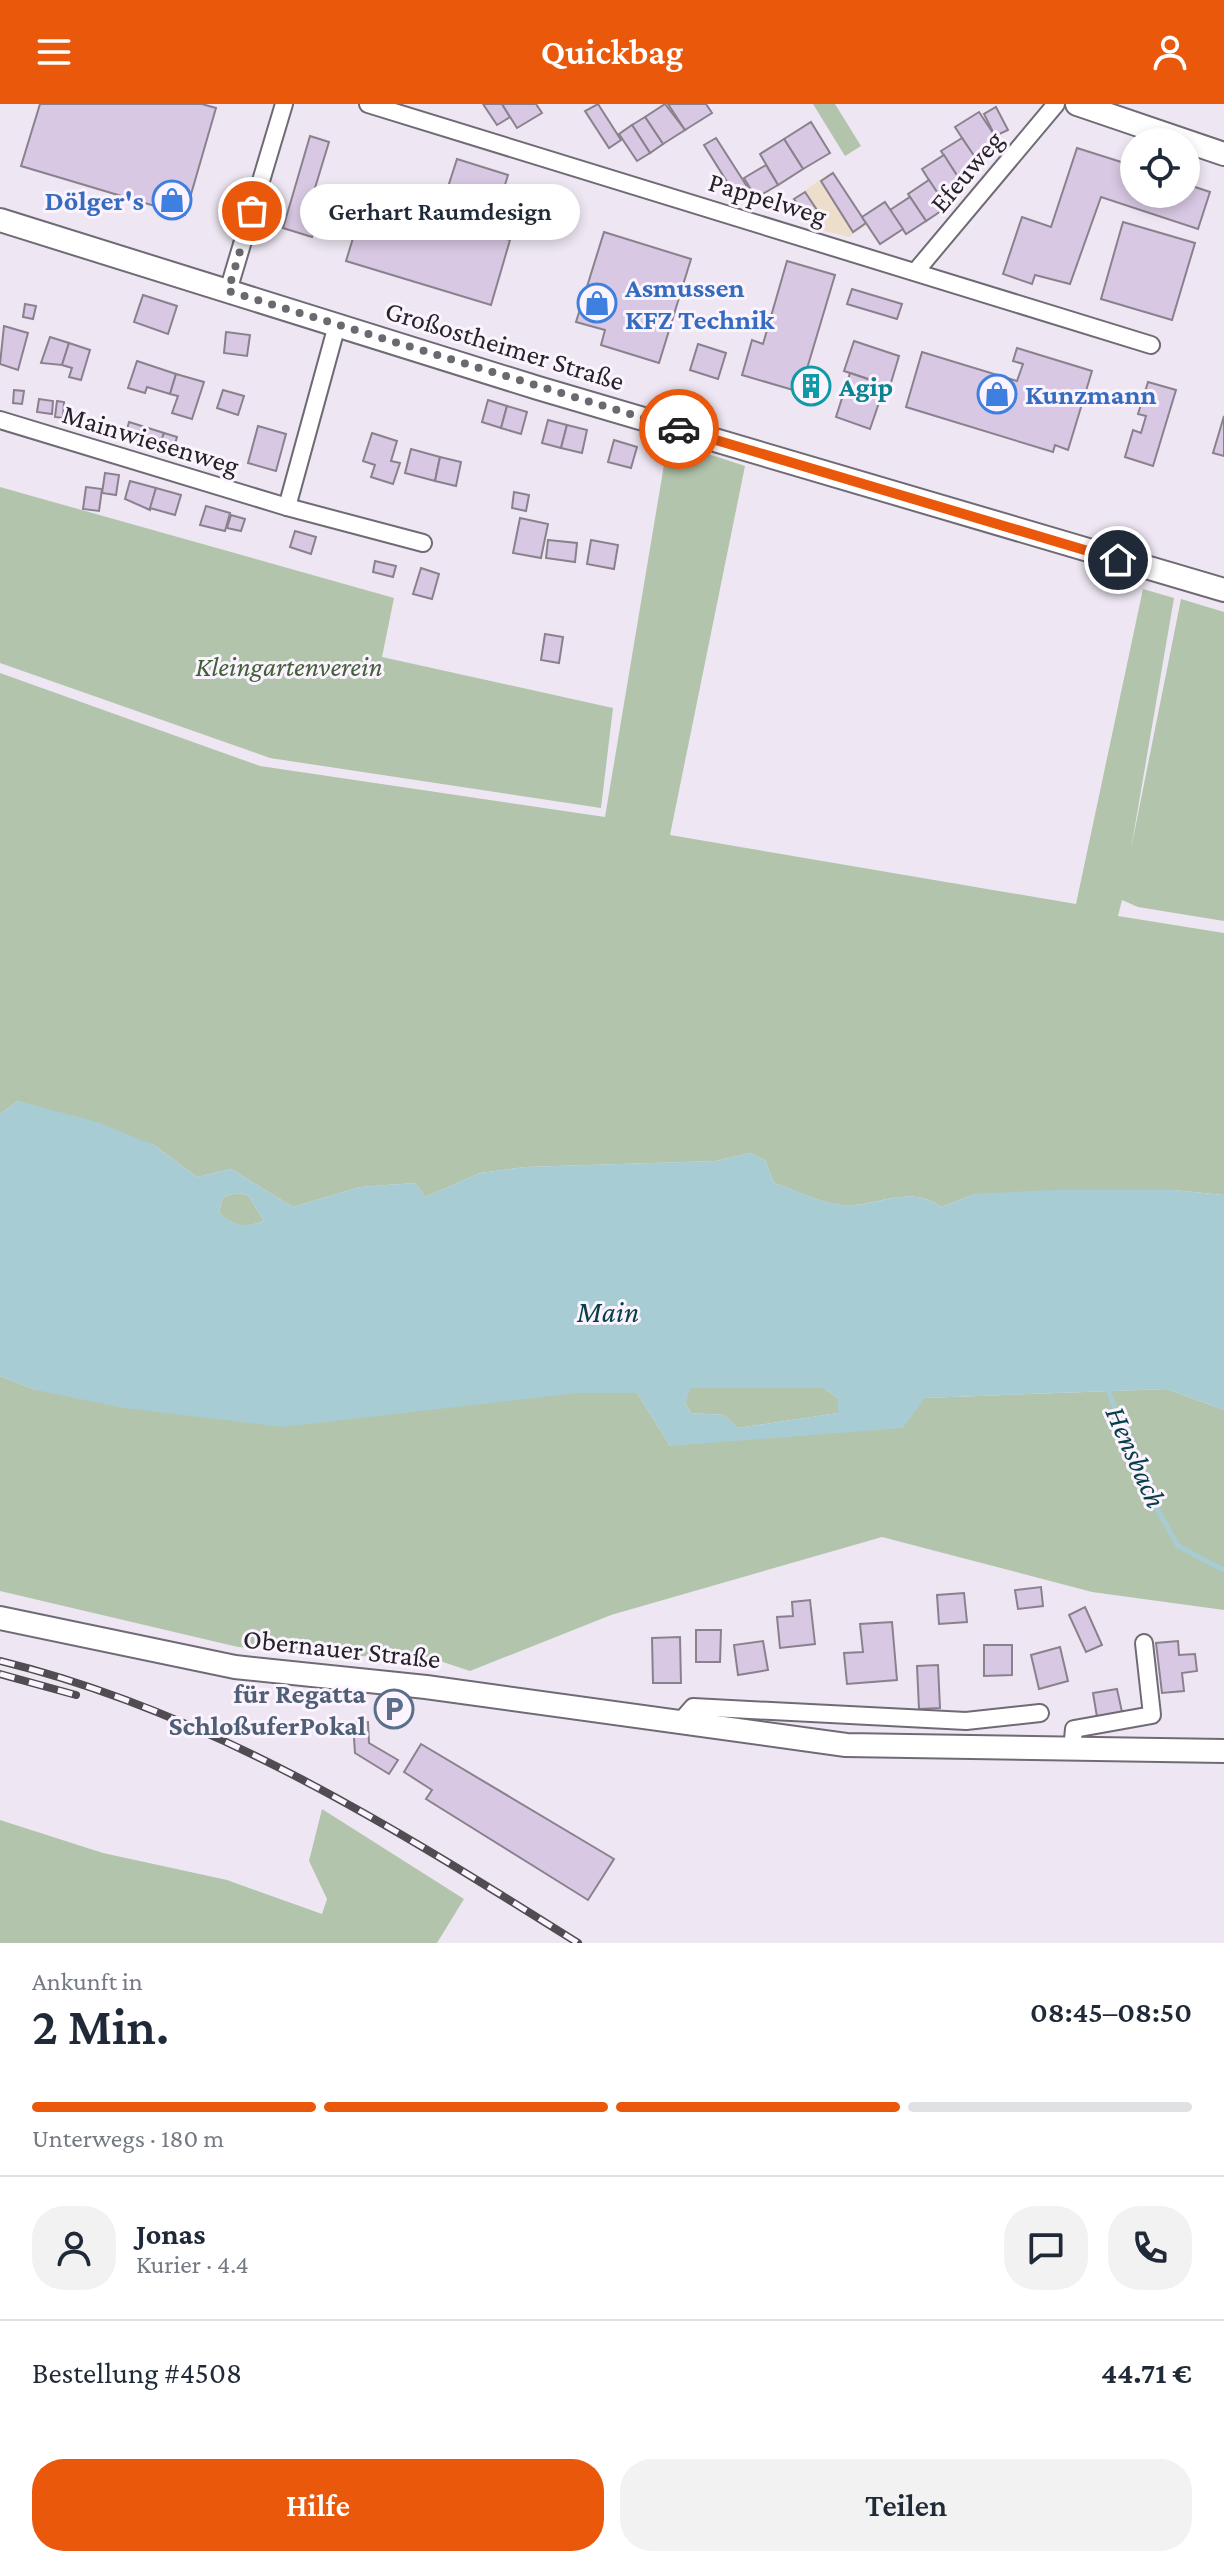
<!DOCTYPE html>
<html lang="de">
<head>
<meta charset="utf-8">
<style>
	body { margin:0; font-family:"Crimson Pro",serif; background:#f2f2f3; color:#1f2937; height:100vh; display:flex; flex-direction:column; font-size:30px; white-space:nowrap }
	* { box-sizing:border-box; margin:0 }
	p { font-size:26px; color:#747a83 }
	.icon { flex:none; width:44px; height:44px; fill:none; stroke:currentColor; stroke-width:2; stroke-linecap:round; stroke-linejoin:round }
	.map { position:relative; height:1839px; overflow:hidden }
	.sheet { display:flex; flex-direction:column; background:#fff; flex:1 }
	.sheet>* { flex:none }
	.tools { position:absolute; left:1120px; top:24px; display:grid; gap:16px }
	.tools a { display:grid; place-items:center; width:80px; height:80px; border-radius:50%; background:#fff; box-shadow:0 4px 12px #0003; font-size:40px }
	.pin { position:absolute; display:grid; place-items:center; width:68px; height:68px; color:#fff; margin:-34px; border:4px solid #fff; border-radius:50%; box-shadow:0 2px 8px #0007 }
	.courier { position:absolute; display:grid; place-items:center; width:80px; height:80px; margin:-40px; border:6px solid #ea580c; border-radius:50%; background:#fff; color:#222; box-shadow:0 2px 10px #0007 }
	.bubble { position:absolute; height:56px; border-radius:28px; background:#fff; box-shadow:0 4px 12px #0003; font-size:26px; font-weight:600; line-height:56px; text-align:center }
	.overview em { font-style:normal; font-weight:600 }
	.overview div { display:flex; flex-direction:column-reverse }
	.overview { display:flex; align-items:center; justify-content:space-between; height:136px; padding:0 32px }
	h1 { font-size:52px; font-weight:600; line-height:60px }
	.bar { display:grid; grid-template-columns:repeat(4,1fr); gap:12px 8px; align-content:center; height:96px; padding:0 32px }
	.bar i { height:10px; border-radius:6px; background:#e0e1e3 }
	.bar .selected { background:#ea580c }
	.bar p { grid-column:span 4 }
	.line { display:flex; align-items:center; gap:20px; padding:0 32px; border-top:2px solid #e0e1e3 }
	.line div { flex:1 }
	.round { display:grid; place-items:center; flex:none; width:84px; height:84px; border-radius:32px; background:#f2f2f3 }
	.primary-button { display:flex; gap:16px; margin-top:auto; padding:16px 32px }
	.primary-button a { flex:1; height:92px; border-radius:32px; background:#ea580c; color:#fff; font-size:32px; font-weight:600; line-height:92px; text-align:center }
	.primary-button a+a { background:#f2f2f3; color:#1f2937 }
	header { display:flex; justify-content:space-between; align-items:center; height:104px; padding:0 32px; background:#ea580c; color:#fff; font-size:36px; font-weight:600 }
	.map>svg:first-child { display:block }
	.industrial { fill:#ecdecb }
	.green { fill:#b2c4ac }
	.water { fill:#a7ccd3; fill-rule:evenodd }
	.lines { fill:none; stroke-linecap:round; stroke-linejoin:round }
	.stream { stroke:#a7ccd3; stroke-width:5 }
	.building { fill:#d8c8e3; stroke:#89828d; stroke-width:2 }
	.street-casing { stroke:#706a75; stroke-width:20 }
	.secondary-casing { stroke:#706a75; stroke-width:26 }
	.street { stroke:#fff; stroke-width:16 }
	.secondary { stroke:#fff; stroke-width:22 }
	.rail-casing { stroke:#504c52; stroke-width:8 }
	.rail { stroke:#fbf4ff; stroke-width:5; stroke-dasharray:15; stroke-linecap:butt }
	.done { stroke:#6c686f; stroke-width:8; stroke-dasharray:0 14.4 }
	.route { stroke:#ea580c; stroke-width:10 }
	.labels { text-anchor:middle; stroke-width:6; stroke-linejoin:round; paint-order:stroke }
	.street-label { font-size:28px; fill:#262328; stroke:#fbf4ff }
	.shop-label { font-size:28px; font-weight:bold; fill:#366cbe; stroke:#fbf4ff; text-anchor:start }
	.culture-label { font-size:28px; font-weight:bold; fill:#0d838f; stroke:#fbf4ff; text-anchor:start }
	.park-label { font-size:28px; font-style:italic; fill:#436039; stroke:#fbf4ff }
	.service-label { font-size:28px; font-weight:bold; fill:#4e5e75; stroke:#fbf4ff; text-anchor:end }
	.water-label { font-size:30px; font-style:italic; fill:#063f48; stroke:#fbf4ff }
</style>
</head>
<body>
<header><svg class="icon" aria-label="menu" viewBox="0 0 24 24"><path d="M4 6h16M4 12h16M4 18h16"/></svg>Quickbag<svg class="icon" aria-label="person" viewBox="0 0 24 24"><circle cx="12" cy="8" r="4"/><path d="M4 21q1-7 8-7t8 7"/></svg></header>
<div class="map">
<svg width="1224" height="1839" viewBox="0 0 1224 1839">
	<rect width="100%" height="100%" fill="#eee7f3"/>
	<path class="industrial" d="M833 67 867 121 849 133 808 123 791 96Z"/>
	<g class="green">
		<path d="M813 0H835L861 42 845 52Z"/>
		<path d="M668 337 745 362 670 731 1076 800 1143 485 1174 494 1131 745 1181 495 1224 508V817L1138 803 1122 796 1118 812 1224 829V1091L1173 1086 975 1090 941 1103C910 1079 875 1104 841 1101 820 1099 795 1086 774 1079L765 1056 750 1049 716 1057 525 1063 480 1069 425 1093 415 1079 360 1083 293 1103 231 1065 197 1073 154 1041 18 997 0 1010V569L260 662 605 713Z"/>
		<path d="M0 383 394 494 382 553 613 604 601 704 270 654 0 559Z"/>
		<path d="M237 1089 248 1091 264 1117C245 1124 233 1123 219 1108L223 1093Z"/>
		<path d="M0 1272 36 1286 637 1289 670 1342 924 1294 1167 1285 1224 1306V1506L1092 1488 882 1433 611 1511 470 1567 428 1553 351 1552 238 1543 0 1487Z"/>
		<path d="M690 1284H823L838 1294V1309L738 1324 724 1311 691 1309 685 1299Z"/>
		<path d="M322 1705 464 1795 437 1839H0V1716L103 1749 227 1776 322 1810 327 1795 309 1757Z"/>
	</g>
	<path class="water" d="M18 997 97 1018 154 1041 197 1073 231 1065 293 1103 360 1083 415 1079 425 1093 480 1069 525 1063 716 1057 750 1049 765 1056 774 1079C795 1086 820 1099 842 1101 876 1104 909 1079 941 1103L975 1090 1052 1086H1173L1224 1091V1306L1167 1285 925 1294 903 1324 670 1342 637 1289H578L283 1323 124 1304 36 1286 0 1272V1010ZM237 1089 248 1091 264 1117C245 1124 233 1122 219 1108L223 1093ZM823 1284 838 1294V1309L738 1324 724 1311 691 1309 685 1299 691 1284Z"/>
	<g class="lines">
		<path class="stream" d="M1107 1283 1143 1380 1178 1442 1224 1466"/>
	</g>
	<g class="building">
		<path d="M40 0H202L216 4 185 111 21 62Z"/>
		<path d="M483 0H502L510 13 497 21Z"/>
		<path d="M502 0H536L542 9 517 24Z"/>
		<path d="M598 0 621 36 609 44 585 7Z"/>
		<path d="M665 0 685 26 663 40 645 13Z"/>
		<path d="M668 0H706L712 9 685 26Z"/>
		<path d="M996 3 1008 26 995 32 984 10Z"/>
		<path d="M979 8 999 38 975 54 955 23Z"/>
		<path d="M645 13 663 40 650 49 632 21Z"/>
		<path d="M811 18 830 49 803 65 784 35Z"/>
		<path d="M632 21 650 49 637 57 619 30Z"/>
		<path d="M310 32 329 38 311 97 320 105 312 133 283 124Z"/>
		<path d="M716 34 748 84 736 92 704 41Z"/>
		<path d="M962 34 979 59 958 73 941 47Z"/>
		<path d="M784 35 803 65 778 81 760 50Z"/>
		<path d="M1077 44 1134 62V90H1186V80L1210 88 1198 125 1101 93 1070 180 1035 171 1032 180 1003 170 1022 113 1051 123Z"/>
		<path d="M944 51 963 81 941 95 922 65Z"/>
		<path d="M457 55 508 71 490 130 510 136 491 201 346 157 366 92 438 114Z"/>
		<path d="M766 61 778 81 756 94 744 74Z"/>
		<path d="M833 69 866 119 853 128 821 77Z"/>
		<path d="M929 76 947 103 926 117 908 90Z"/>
		<path d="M805 88 821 112 810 120 794 95Z"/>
		<path d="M910 93 926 117 906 130 890 106Z"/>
		<path d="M885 98 903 125 880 140 862 113Z"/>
		<path d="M1123 118 1195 139 1172 216 1101 195Z"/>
		<path d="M604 128 691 155 659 259 601 241 605 226 576 218Z"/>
		<path d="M787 157 835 171 800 288 742 271 752 236 763 240Z"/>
		<path d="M852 185 902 200 897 215 847 200Z"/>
		<path d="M143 191 177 202 168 230 134 218Z"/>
		<path d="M25 200 36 202 33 215 23 213Z"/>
		<path d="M4 222 28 229 18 266 0 260Z"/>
		<path d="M226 228 250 231 247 252 224 249Z"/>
		<path d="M50 233 69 239 62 261 41 259Z"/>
		<path d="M854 237 899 252 890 282 844 267Z"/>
		<path d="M69 239 90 246 81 276 69 273 72 264 62 261Z"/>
		<path d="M698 240 726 249 718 275 690 266Z"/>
		<path d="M1017 244 1092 267 1068 346 1055 341 1053 348 906 303 922 248 1017 277 1023 260 1013 257Z"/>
		<path d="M137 257 176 270 170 290 147 283 145 289 128 284Z"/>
		<path d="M809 264 823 268 813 300 798 296Z"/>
		<path d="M850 269 885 281 870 325 836 313Z"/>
		<path d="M176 270 204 278 192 315 172 309 178 292 170 290Z"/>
		<path d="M1148 278 1176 286 1153 362 1125 353 1133 326 1141 329 1146 312 1138 310Z"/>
		<path d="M14 286 24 287 22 300 13 299Z"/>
		<path d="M223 286 244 292 238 311 217 304Z"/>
		<path d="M39 295 53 297 52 310 37 308Z"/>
		<path d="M488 296 507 302 501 324 482 318Z"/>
		<path d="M57 297 64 298 63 314 55 313Z"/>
		<path d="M507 302 527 308 521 330 501 324Z"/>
		<path d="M1224 312V352L1213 349Z"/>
		<path d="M548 316 567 321 561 344 542 339Z"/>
		<path d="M129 318 164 329 159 343 125 333Z"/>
		<path d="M567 321 587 326 582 349 561 344Z"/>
		<path d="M258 322 286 330 276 367 248 359Z"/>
		<path d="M164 329 177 333 173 347 159 343Z"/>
		<path d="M372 329 397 337 391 357 400 359 393 380 371 373 375 361 363 357Z"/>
		<path d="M614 336 637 343 631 364 608 358Z"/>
		<path d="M411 345 440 353 435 377 405 369Z"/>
		<path d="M440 353 461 358 456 382 435 377Z"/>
		<path d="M105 369 119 371 116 391 102 389Z"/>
		<path d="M130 377 156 384 150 406 125 395Z"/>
		<path d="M86 383 102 385 99 407 83 405Z"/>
		<path d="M156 384 181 391 175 411 150 404Z"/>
		<path d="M514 388 529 391 526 407 512 404Z"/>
		<path d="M206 402 230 409 225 427 200 421Z"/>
		<path d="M231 411 245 415 241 427 227 424Z"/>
		<path d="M520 414 548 420 541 454 513 449Z"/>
		<path d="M295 427 316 433 311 450 290 443Z"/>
		<path d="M548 436 577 439 575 458 546 454Z"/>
		<path d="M591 436 618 441 614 465 587 460Z"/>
		<path d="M375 457 396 462 393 473 373 468Z"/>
		<path d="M421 464 439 470 432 495 413 490Z"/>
		<path d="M545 530 563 533 559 559 541 556Z"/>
		<path d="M1041 1483 1043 1502 1018 1505 1015 1486Z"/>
		<path d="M964 1489 967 1518 939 1520 937 1491Z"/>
		<path d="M810 1496 815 1540 780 1544 777 1513 793 1512 792 1498Z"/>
		<path d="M1085 1503 1102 1541 1086 1548 1069 1511Z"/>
		<path d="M892 1518 897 1576 847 1580 844 1549 863 1548 860 1520Z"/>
		<path d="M696 1526H721L720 1558H696Z"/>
		<path d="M680 1533 681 1579H653L652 1534Z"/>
		<path d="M763 1537 768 1566 738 1571 734 1541Z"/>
		<path d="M1178 1537 1179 1551 1195 1550 1197 1567 1182 1569 1184 1587 1162 1589 1156 1539Z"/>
		<path d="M984 1541H1012V1571L984 1572Z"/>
		<path d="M1060 1543 1068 1577 1039 1585 1031 1551Z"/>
		<path d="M938 1561 940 1604 919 1605 917 1562Z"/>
		<path d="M1117 1585 1122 1608 1097 1613 1093 1589Z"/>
		<path d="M368 1618 369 1639 398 1656 389 1670 355 1649 353 1619Z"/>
		<path d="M421 1640 614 1755 588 1796 426 1695 432 1686 404 1668Z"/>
	</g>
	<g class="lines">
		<g class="street-casing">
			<g id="street">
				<path d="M368 0 1151 241"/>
				<path d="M916 167 1056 0"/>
				<path d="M228 187 284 0"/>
				<path d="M0 316 287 403 423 439"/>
				<path d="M287 403 337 221"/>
				<path d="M680 1618 693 1603 966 1617 1040 1609"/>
				<path d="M1072 1646 1074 1625 1152 1611 1144 1539"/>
			</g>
		</g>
		<g class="secondary-casing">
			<g id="secondary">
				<path d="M1077 0 1224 50"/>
				<path d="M0 116 538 284 1224 486"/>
				<path d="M0 1514 235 1563 426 1583 846 1641 1224 1647"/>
			</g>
		</g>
		<use href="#street" class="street"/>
		<use href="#secondary" class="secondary"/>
		<g class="rail-casing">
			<g id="rail">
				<path d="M0 1557C212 1609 395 1724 578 1839"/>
				<path d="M0 1570 76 1591"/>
			</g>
		</g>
		<use href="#rail" class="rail"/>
	</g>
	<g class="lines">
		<path class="done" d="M252 107 228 187 679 325"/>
		<path class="route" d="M679 325 1118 456"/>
	</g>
	<defs>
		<g id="shop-ring" transform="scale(2)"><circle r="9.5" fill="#fbf4ff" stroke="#3f7fe0" stroke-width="1.5"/><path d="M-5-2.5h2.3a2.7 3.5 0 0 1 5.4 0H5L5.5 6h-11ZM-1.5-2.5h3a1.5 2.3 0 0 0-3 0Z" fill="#3f7fe0"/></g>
		<g id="building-ring" transform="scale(2)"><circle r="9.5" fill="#fbf4ff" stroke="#0f9aa8" stroke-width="1.5"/><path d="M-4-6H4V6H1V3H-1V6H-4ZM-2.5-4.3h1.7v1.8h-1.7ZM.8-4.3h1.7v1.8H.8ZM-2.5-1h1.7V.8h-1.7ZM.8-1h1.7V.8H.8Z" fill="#0f9aa8"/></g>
		<g id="parking-ring" transform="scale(2)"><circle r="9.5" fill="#fbf4ff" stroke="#5c6f8a" stroke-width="1.5"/><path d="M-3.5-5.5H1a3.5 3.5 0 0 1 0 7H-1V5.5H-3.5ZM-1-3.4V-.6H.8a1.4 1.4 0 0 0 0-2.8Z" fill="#5c6f8a"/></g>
	</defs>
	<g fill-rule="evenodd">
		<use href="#shop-ring" x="172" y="96"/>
		<use href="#shop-ring" x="597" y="199"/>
		<use href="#building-ring" x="811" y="282"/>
		<use href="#shop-ring" x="997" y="290"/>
		<use href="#parking-ring" x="394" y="1605"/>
	</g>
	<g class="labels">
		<g class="street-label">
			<text transform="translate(966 67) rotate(-50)" y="10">Efeuweg</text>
			<text transform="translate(768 94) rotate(17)" y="10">Pappelweg</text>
			<text transform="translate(505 241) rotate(17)" y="10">Großostheimer Straße</text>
			<text transform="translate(151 335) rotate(17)" y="10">Mainwiesenweg</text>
			<text transform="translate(342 1544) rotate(6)" y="10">Obernauer Straße</text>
		</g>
		<g class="shop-label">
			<text x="144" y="106" text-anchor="end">Dölger's</text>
			<text x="625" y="193">Asmussen<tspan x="625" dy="32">KFZ Technik</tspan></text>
			<text x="1025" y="300">Kunzmann</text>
		</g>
		<g class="culture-label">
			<text x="839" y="292">Agip</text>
		</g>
		<g class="park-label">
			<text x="289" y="572">Kleingartenverein</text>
		</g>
		<g class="service-label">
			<text x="366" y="1599">für Regatta<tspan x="366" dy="32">SchloßuferPokal</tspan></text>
		</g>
		<g class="water-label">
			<text x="608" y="1218">Main</text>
			<text transform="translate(1136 1353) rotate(66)" y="10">Hensbach</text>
		</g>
	</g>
</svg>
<div class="tools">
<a><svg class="icon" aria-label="locate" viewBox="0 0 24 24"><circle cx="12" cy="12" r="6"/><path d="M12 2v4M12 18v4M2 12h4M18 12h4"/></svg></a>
</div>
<div class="pin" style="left:252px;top:107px;background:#ea580c"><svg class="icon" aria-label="bag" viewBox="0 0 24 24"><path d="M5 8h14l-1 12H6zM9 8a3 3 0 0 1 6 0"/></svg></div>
<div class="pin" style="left:1118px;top:456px;background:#1f2937"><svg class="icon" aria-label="home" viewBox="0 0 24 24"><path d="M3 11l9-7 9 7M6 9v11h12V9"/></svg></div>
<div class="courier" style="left:679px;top:325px"><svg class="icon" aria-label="car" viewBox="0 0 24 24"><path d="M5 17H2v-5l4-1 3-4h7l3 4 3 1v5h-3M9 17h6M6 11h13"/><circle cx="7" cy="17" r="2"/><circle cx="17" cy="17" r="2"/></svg></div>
<div class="bubble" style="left:300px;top:80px;width:280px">Gerhart Raumdesign</div>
</div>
<section class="sheet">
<div class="overview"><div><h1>2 Min.</h1><p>Ankunft in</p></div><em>08:45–08:50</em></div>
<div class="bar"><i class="selected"></i><i class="selected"></i><i class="selected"></i><i></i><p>Unterwegs · 180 m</p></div>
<div class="line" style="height:144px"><a class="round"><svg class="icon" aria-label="person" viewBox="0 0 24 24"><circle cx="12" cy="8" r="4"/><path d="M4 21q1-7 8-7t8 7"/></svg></a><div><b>Jonas</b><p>Kurier · 4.4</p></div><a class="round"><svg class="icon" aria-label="chat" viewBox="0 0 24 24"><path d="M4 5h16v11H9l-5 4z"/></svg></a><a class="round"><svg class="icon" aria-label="phone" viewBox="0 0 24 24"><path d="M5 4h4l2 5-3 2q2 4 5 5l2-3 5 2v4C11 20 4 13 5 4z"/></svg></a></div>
<div class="line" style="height:104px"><div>Bestellung #4508</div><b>44.71 €</b></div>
<div class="primary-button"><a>Hilfe</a><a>Teilen</a></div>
</section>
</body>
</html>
